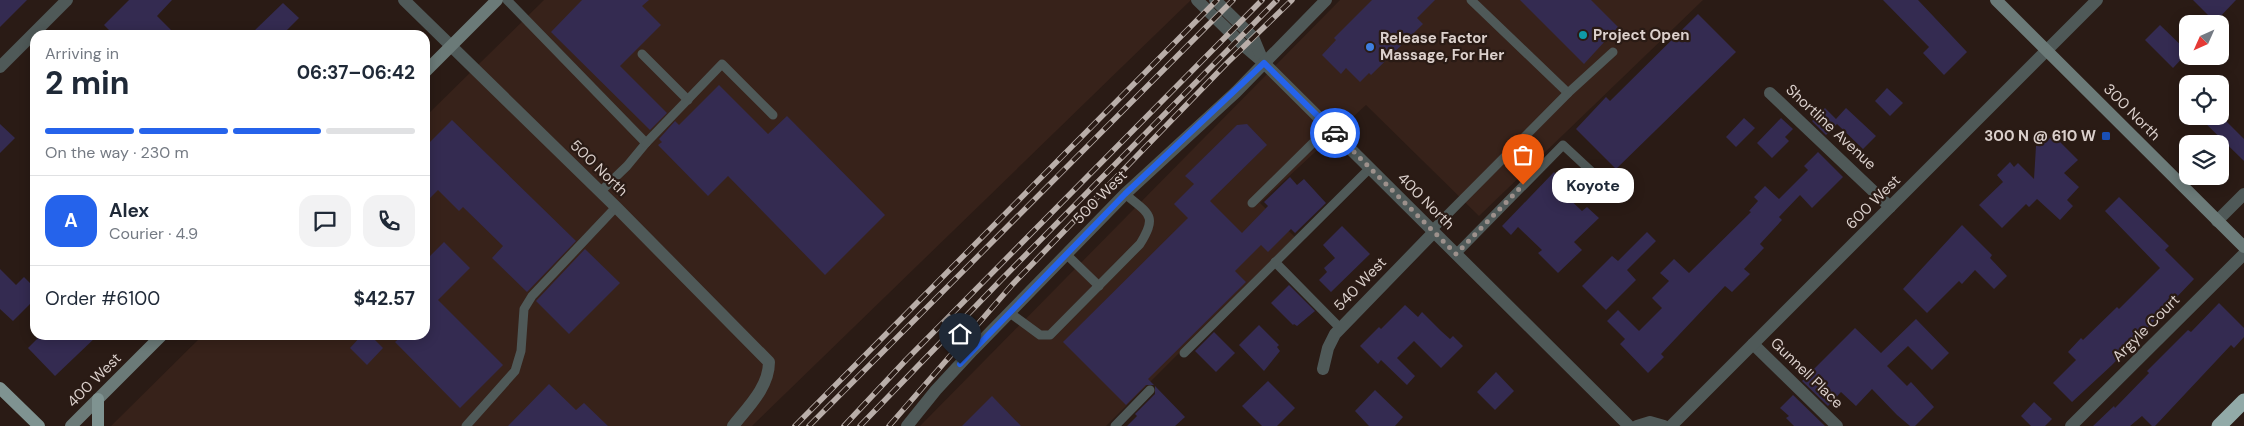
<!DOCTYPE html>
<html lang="en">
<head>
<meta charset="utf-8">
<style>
	body { margin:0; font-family:"DM Sans",sans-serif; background:#f2f2f3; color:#1f2937; height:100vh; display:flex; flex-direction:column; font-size:19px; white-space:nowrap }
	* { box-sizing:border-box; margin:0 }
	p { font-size:16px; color:#747a83 }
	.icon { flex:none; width:28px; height:28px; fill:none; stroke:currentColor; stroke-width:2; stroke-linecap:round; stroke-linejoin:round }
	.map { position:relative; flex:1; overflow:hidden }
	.side { position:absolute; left:30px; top:30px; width:400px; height:310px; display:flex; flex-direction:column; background:#fff; border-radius:15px; box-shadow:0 2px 12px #0003 }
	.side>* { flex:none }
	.needle { width:32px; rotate:225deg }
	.fabs { position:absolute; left:2179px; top:15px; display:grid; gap:10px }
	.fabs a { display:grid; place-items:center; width:50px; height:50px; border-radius:10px; background:#fff; box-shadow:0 2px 12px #0003; font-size:25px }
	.pin { position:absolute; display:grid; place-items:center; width:42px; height:42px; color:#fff; margin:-51px -21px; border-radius:50% 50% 50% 0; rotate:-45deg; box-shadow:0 0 5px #0007 }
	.pin .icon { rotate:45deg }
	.courier { position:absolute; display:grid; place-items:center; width:50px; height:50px; margin:-25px; border:4px solid #2563eb; border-radius:50%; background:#fff; color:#222; box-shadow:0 1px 6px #0007 }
	.bubble { position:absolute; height:35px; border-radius:15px; background:#fff; box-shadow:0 2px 12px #0003; font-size:16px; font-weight:700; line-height:35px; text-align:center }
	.head em { font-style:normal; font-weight:700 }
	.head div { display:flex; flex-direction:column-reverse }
	.head { display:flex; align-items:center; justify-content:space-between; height:85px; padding:0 15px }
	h1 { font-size:32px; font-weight:700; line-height:38px }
	.bar { display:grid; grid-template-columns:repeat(4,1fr); gap:8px 5px; align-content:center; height:60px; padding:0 15px }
	.bar i { height:6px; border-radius:4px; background:#e0e1e3 }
	.bar .on { background:#2563eb }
	.bar p { grid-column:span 4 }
	.line { display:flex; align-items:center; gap:12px; padding:0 15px; border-top:1px solid #e0e1e3 }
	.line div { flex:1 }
	.round { display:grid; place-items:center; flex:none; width:52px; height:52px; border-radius:15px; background:#f2f2f3 }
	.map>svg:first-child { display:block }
	.built { fill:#37221a }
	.building { fill:#342b51 }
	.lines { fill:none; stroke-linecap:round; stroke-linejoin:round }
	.lane { stroke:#4f5958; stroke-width:9 }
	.street { stroke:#4f5958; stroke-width:12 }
	.secondary { stroke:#6b7a78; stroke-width:12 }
	.primary { stroke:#7f9391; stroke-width:12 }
	.highway { stroke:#92aaa8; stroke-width:15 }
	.rail-casing { stroke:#b9aea9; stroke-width:5.5 }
	.rail { stroke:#2a1b15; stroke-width:4; stroke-dasharray:11; stroke-linecap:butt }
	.done { stroke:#9d918c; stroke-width:5; stroke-dasharray:0 9 }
	.route { stroke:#2563eb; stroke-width:6 }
	.culture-dot { fill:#0f9aa8; stroke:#2a1b15; stroke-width:2 }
	.shop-dot { fill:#3f7fe0; stroke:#2a1b15; stroke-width:2 }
	.transit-dot { fill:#1a4fb4; stroke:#2a1b15; stroke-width:2 }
	.labels { text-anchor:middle; stroke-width:4.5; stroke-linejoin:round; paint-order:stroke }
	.poi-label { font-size:15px; font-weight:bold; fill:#dbd0cc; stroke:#2a1b15; text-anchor:start }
	.street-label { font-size:15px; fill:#dbd0cc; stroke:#2a1b15 }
</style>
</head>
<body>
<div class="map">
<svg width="2244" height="426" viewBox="0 0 2244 426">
	<rect width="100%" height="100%" fill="#2a1b15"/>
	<g class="built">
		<path d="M544 0H1191L752 426H111L203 335H425V117Z"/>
		<path d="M1340 0H1703L1479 216 1366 105 1260 203 1295 237 1106 426H920Z"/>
	</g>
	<g class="building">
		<path d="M0 0H27L0 27Z"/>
		<path d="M129 0H172L157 16 176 35H114L104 25Z"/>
		<path d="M582 0H649L642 6 661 25 620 66 667 113 650 130 551 32Z"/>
		<path d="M1372 0H1435L1417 18 1423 24 1371 75 1369 73 1360 82 1346 68 1341 74 1322 55 1336 40 1334 38Z"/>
		<path d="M1520 0H1591L1618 27 1584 64Z"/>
		<path d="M1883 0H1918L1967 52 1944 75 1923 53 1929 47Z"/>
		<path d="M2193 0H2236L2215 22Z"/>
		<path d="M283 3 299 18 282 35H250Z"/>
		<path d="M1698 14 1736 52 1616 169 1576 129 1606 97 1610 101Z"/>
		<path d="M2160 25 2188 52 2173 68 2145 40Z"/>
		<path d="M719 85 768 134 787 116 885 215 825 275 728 176 708 196 658 145 662 142 659 139 675 121 679 125Z"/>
		<path d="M1887 88 1903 103 1890 116 1875 101Z"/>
		<path d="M1825 108 1836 119 1846 108 1876 136 1863 149 1837 124 1826 135 1812 121Z"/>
		<path d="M2198 116H2221L2244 139V161Z"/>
		<path d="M1744 118 1755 128 1736 147 1726 137Z"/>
		<path d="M1781 118 1793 129 1785 137 1789 141 1772 158 1757 143Z"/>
		<path d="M452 120 576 241 527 292 492 258 503 246 463 207 459 211 438 190 425 203V147Z"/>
		<path d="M0 124 15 138 0 153Z"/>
		<path d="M1247 124 1267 145 1210 201 1242 233 1268 206 1264 202 1290 177 1297 185 1304 179 1326 203 1295 233 1291 229 1268 252 1261 245 1235 271 1246 282 1148 379 1154 385H1146L1126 405 1063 342 1188 218 1174 204 1194 184 1185 176 1237 125Z"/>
		<path d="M2053 135 2078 160 2064 173 2079 187 2067 200 2073 206 2060 220 2037 199 2029 207 2026 204 2002 228 1979 205 2003 182 1997 175 2010 162 2014 167 2018 163 2034 179 2036 146 2040 142 2045 143Z"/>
		<path d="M1818 152 1843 177 1812 208 1800 195 1779 217 1782 220 1760 244 1764 248 1744 269 1750 274 1732 292 1725 286 1661 354 1664 357 1648 373 1620 344 1625 339 1607 321 1618 310 1639 331 1662 308 1652 298 1669 281 1660 273 1674 259 1689 273 1751 212 1749 211 1758 201 1754 197 1765 186 1779 199 1808 170 1804 166Z"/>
		<path d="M1554 172 1569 187 1563 193 1582 211 1587 207 1599 218 1574 242 1582 250 1558 273 1538 253 1542 250 1518 227 1511 235 1502 226Z"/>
		<path d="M2119 197 2169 246 2165 250 2194 279 2112 365 2072 402 2053 383 2076 360 2068 352 2081 338 2083 340 2117 307 2119 309 2160 268 2105 211Z"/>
		<path d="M1962 225 1992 255 1990 258 2007 276 1994 289 1975 270 1962 284 1959 281 1927 313 1903 289Z"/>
		<path d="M1342 226 1370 254 1331 292 1319 280 1327 272 1324 268 1335 258 1323 245Z"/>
		<path d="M1647 232 1656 241 1627 270 1636 280 1606 310 1582 286 1612 256 1618 261Z"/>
		<path d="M444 242 470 268 438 300 503 365 460 408 395 342 403 335H425V261Z"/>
		<path d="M585 249 620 283 569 334 536 301Z"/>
		<path d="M0 269 16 285 24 277 35 288V299L13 321 0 309Z"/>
		<path d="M1289 285 1315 311 1297 326 1294 324 1293 325 1271 303Z"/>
		<path d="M2219 303 2244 328V337L2234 348 2231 345 2155 426H2152L2142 416 2130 426H2093L2114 406 2115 408 2149 373 2147 371 2188 330 2191 332Z"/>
		<path d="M1405 305 1418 317 1422 312 1441 331 1450 339 1453 336 1463 346 1441 368 1414 341 1397 358 1415 376 1407 385 1381 360 1378 364 1360 346 1379 327 1381 329Z"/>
		<path d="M1916 319 1949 353 1932 370 1908 346 1887 366 1907 386 1911 382 1934 407 1915 426H1910L1897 415 1872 389 1856 406 1841 392 1828 406 1802 381 1855 328 1881 353Z"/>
		<path d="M1259 325 1279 345 1277 347 1280 351 1264 371 1239 345Z"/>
		<path d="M1214 332 1235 353 1216 372 1195 351Z"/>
		<path d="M41 335H98L55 376 28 348Z"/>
		<path d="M362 335H370L383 348 367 365 350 348Z"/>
		<path d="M1496 372 1514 391 1495 410 1477 392Z"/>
		<path d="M1268 381 1295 408 1277 426H1262L1242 406Z"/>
		<path d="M549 384 576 410 584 403 608 426H508Z"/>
		<path d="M1155 386 1185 417 1175 426H1127L1137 416 1135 414 1155 394Z"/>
		<path d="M1375 390 1403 417 1395 426H1369L1355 411Z"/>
		<path d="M1793 395 1825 426H1794L1786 418 1789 416 1780 408Z"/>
		<path d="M992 396 1021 426H962Z"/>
		<path d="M2034 402 2052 419 2045 426H2031L2021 416Z"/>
	</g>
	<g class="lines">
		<g class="lane">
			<path d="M507 0 646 143 627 166 600 192"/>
			<path d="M1471 0 1568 93 1613 52"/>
			<path d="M642 54 688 100"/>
			<path d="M646 143 722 64 773 115"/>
			<path d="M1252 203 1329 127"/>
			<path d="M1432 230 1568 93"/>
			<path d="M1066 254 1099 286"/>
			<path d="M1456 254 1563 145 1591 171"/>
			<path d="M1275 262 1340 328"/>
			<path d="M1010 313 1040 335H1050L1140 244C1158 215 1149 214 1125 194"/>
			<path d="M1184 353 1370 168"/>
			<path d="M466 426 515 371 521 351 524 309 532 296 616 207"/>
			<path d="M1115 426 1150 390"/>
		</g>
		<g class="street">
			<path d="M404 0 616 207 769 362C769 387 748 407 733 426"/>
			<path d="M1197 0 1244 46 1264 63 1629 426"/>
			<path d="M1215 0 1253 37 1263 61"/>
			<path d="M0 67 67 0"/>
			<path d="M1770 93 1890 207"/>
			<path d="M2217 221 2244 194"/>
			<path d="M1753 344 1837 426"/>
			<path d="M1323 369 1328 348 1335 334 1434 232"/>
			<path d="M907 426 936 390 973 350 1125 194 1236 92 1326 0"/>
			<path d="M1637 426 1650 422 1664 426"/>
			<path d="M1671 426 2097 0"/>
			<path d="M2071 426 2244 254"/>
		</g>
		<g class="secondary">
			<path d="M1996 0 2244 247"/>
			<path d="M425 72 497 0"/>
			<path d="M71 426 162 335"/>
		</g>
		<g class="primary">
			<path d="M0 388 39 426"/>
			<path d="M98 399V426"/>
		</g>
		<path class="highway" d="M2219 426 2244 401"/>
		<g class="rail-casing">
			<g id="rail">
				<path d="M795 426 1217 0"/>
				<path d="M809 426 1233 0"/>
				<path d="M844 426 906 360 1262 0"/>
				<path d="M860 426 1001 280 1277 0"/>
				<path d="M889 426 1012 285 1227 63 1292 0"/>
			</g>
		</g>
		<use href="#rail" class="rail"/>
	</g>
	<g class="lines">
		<path class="done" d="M1335 133 1456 254 1523 185"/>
		<path class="route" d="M960 364 1125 194 1264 63 1335 133"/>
	</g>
	<circle class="culture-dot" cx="1583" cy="35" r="5"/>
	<circle class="shop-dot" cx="1370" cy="47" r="5"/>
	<rect class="transit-dot" x="2101" y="131" width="10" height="10" rx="2.5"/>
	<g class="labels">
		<g class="poi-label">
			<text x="1593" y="40">Project Open</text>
			<text x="1380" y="43">Release Factor<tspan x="1380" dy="17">Massage, For Her</tspan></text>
			<text x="2096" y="141" text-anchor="end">300 N @ 610 W</text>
		</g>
		<g class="street-label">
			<text transform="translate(2132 112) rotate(45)" y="5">300 North</text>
			<text transform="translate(1831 127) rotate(43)" y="5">Shortline Avenue</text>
			<text transform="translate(599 168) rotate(44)" y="5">500 North</text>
			<text transform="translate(1100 197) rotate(-45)" y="5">500 West</text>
			<text transform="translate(1426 201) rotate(45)" y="5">400 North</text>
			<text transform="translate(1873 202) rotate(-45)" y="5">600 West</text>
			<text transform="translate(1360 284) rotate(-46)" y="5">540 West</text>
			<text transform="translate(2146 328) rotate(-45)" y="5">Argyle Court</text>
			<text transform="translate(1807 373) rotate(44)" y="5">Gunnell Place</text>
			<text transform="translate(94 380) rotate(-45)" y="5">400 West</text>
		</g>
	</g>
</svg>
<div class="fabs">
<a><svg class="needle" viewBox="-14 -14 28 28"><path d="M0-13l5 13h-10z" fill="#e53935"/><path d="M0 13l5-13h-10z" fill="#747a83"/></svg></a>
<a><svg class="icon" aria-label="locate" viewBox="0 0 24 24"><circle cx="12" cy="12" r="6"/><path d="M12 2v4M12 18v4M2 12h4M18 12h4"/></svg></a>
<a><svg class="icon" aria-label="layers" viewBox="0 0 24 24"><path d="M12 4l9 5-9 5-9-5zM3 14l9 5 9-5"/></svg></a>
</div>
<div class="pin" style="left:1523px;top:185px;background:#ea580c"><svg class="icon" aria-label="bag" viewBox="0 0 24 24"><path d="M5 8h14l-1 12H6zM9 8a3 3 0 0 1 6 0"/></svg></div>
<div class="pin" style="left:960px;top:364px;background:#1f2937"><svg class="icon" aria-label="home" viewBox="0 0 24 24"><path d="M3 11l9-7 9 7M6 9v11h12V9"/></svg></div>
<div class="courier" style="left:1335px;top:133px"><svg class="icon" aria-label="car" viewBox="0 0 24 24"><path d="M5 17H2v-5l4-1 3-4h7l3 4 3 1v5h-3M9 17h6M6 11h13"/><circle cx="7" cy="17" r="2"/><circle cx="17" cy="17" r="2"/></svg></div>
<div class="bubble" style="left:1552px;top:168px;width:82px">Koyote</div>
<section class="side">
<div class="head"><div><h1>2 min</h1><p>Arriving in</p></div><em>06:37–06:42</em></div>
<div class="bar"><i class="on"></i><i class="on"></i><i class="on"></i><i></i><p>On the way · 230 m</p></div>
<div class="line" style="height:90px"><b class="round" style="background:#2563eb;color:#fff">A</b><div><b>Alex</b><p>Courier · 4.9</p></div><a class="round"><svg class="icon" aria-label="chat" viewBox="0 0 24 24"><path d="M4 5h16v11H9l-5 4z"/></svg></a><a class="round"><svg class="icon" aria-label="phone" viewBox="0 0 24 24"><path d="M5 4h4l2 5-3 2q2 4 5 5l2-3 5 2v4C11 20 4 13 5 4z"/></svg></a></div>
<div class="line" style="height:65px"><div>Order #6100</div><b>$42.57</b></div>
</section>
</div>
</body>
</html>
